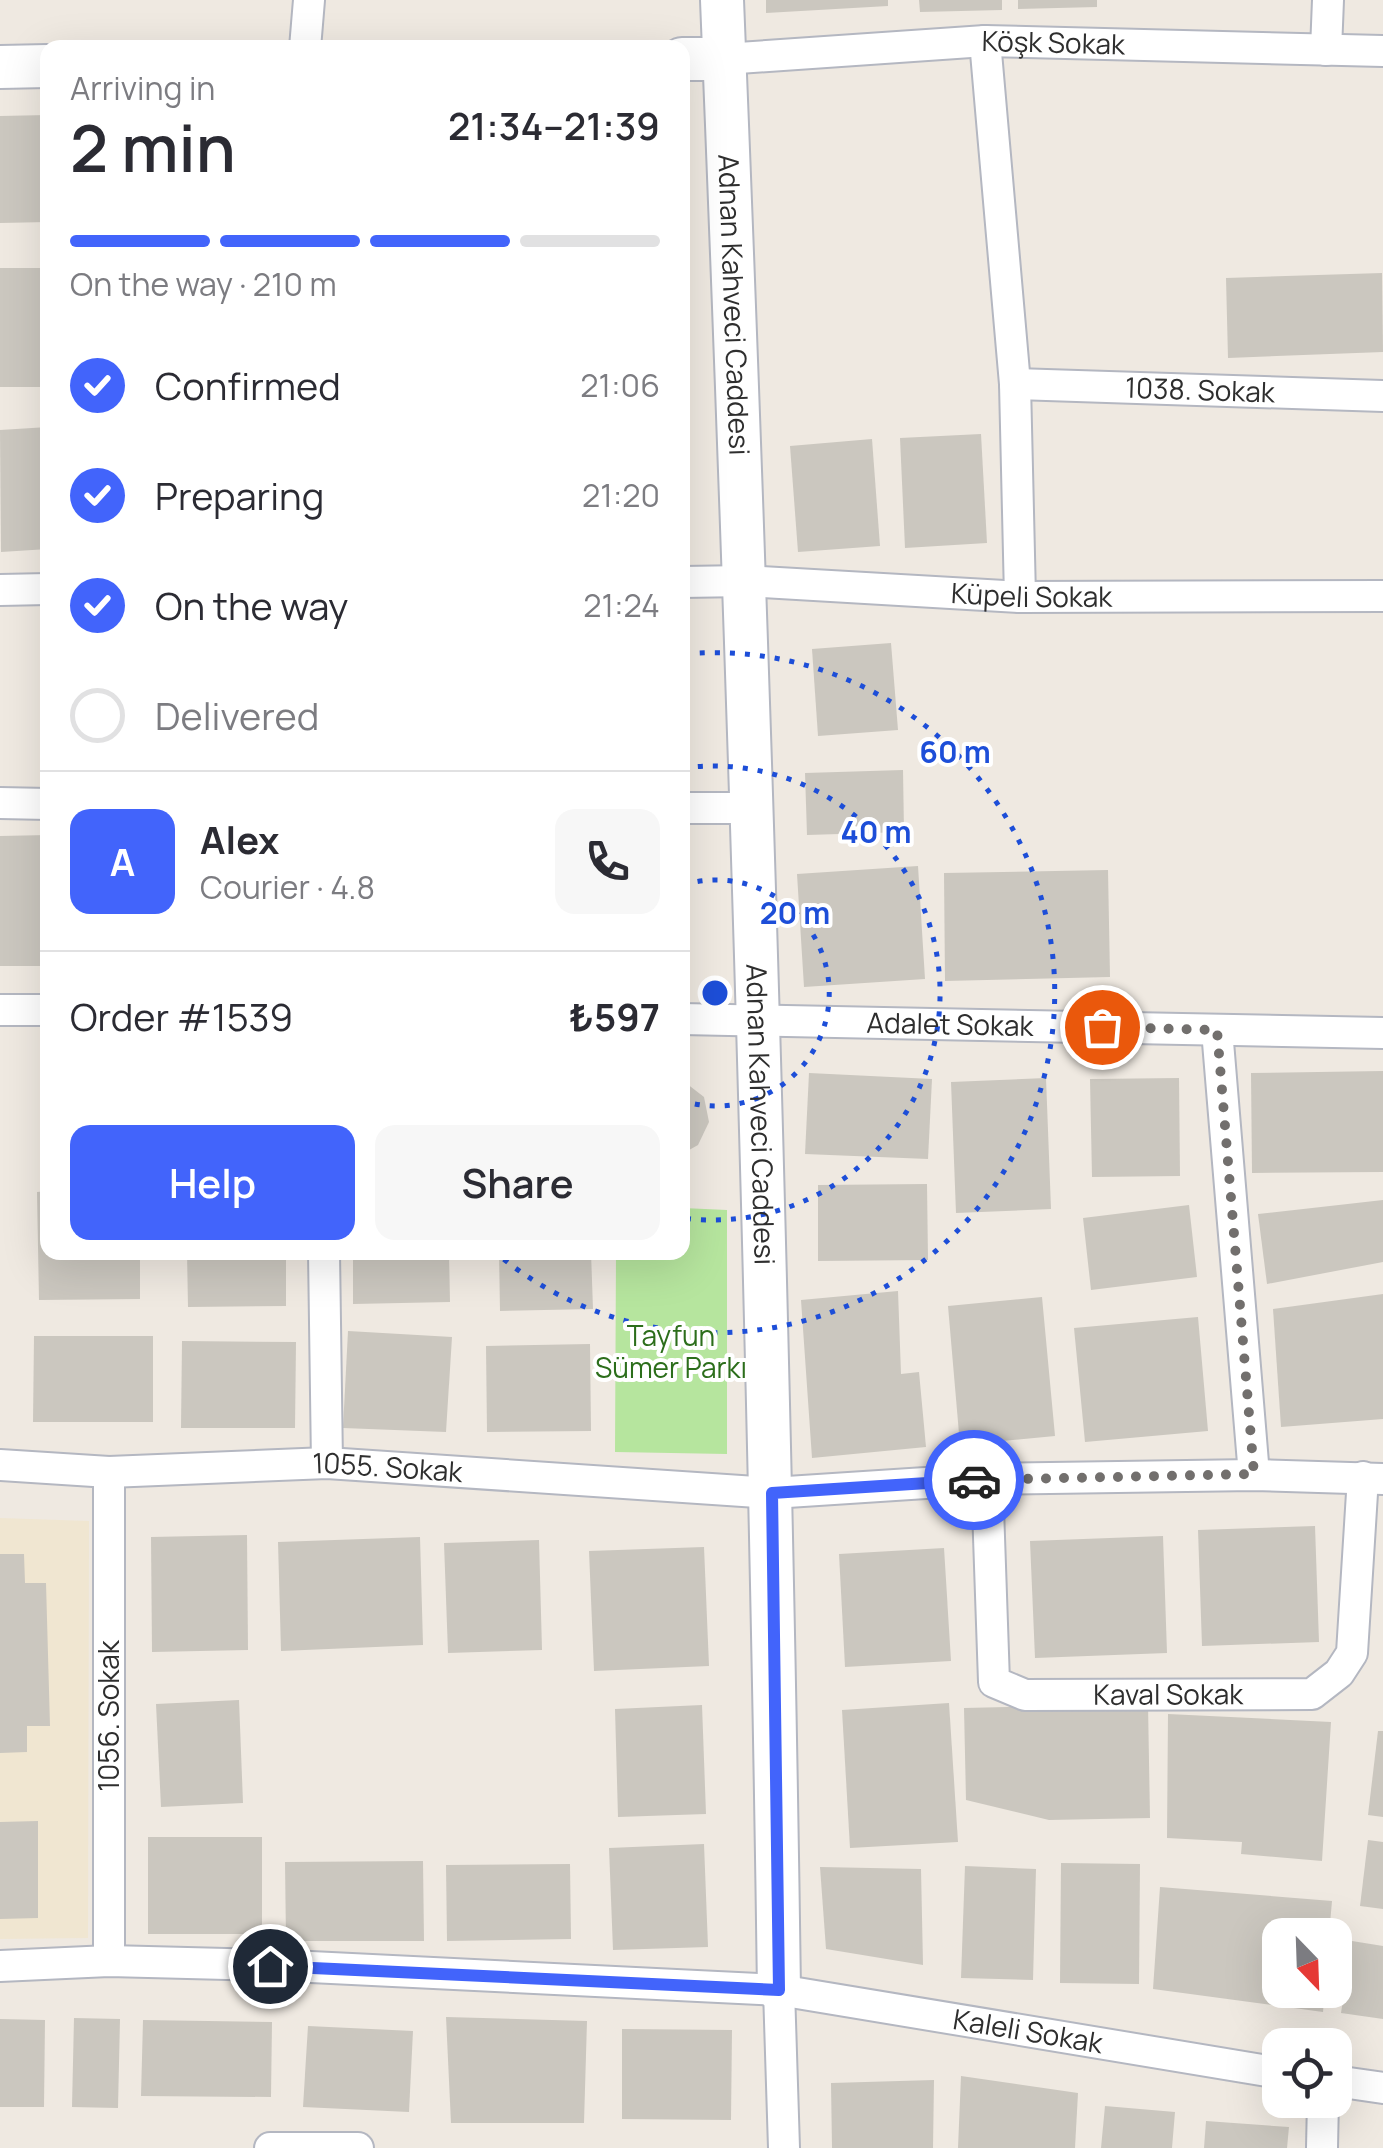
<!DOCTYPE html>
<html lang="en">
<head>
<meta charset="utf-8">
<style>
	body { margin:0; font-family:Manrope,sans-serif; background:#f7f7f7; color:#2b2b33; height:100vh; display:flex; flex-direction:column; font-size:38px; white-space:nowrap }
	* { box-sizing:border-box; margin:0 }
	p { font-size:32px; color:#7c7c81 }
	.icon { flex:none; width:55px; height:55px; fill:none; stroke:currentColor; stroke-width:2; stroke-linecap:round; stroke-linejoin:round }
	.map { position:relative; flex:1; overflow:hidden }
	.drawer { position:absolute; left:40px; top:40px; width:650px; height:1220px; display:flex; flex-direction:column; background:#fff; border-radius:20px; box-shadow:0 10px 40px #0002 }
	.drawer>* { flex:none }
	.needle { width:65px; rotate:157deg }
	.tools { position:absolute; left:1262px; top:1918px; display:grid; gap:20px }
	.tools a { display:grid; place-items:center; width:90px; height:90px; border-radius:20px; background:#fff; box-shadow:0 10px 40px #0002; font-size:50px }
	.pin { position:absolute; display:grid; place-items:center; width:85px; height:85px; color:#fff; margin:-42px; border:5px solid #fff; border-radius:50%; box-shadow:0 2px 10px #0007 }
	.courier { position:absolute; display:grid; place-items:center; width:100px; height:100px; margin:-50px; border:8px solid #4264fb; border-radius:50%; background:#fff; color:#222; box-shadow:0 2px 12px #0007 }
	.overview em { font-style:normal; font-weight:600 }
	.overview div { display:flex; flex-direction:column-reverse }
	.overview { display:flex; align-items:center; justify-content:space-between; height:170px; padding:0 30px }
	h1 { font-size:65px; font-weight:600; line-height:75px }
	.bar { display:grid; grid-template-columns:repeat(4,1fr); gap:15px 10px; align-content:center; height:120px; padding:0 30px }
	.bar i { height:12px; border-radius:8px; background:#e1e1e2 }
	.bar .active { background:#4264fb }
	.bar p { grid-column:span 4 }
	.line { display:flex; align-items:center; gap:25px; padding:0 30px; border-top:2px solid #e1e1e2 }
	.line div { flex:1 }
	.round { display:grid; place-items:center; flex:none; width:105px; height:105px; border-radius:20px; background:#f7f7f7 }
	ol { padding:0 30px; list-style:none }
	li { display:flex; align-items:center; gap:30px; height:110px }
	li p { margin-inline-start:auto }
	li .icon { padding:10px; border-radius:50%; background:#4264fb; color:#fff; stroke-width:4 }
	li:last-child { color:#7c7c81 }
	li i { width:55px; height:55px; border:5px solid #e1e1e2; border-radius:50% }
	.button { display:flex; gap:20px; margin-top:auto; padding:20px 30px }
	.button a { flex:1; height:115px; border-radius:20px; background:#4264fb; color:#fff; font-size:40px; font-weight:600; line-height:115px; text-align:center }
	.button a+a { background:#f7f7f7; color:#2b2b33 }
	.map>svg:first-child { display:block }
	.education { fill:#f0e6d1 }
	.green { fill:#b6e59e }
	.building { fill:#cbc7bf }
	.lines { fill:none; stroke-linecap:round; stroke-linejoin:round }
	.street-casing { stroke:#b4b7c1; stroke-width:34 }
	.secondary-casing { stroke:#b4b7c1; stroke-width:46 }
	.street { stroke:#fff; stroke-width:30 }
	.secondary { stroke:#fff; stroke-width:42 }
	.done { stroke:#726f6d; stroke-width:10; stroke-dasharray:0 18 }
	.route { stroke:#4264fb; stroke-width:12 }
	.ring { fill:none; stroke:#1d4ed8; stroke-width:5; stroke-dasharray:5 10 }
	.labels { text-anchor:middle; stroke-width:8; stroke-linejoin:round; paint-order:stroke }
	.street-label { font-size:28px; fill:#2e2e2e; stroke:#fff }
	.park-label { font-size:28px; fill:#2c6e1b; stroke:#fff }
	.centre { fill:#1d4ed8; stroke:#fff; stroke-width:5 }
	.ring-label { font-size:30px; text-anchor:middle; font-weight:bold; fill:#1d4ed8; stroke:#fff; stroke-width:8; stroke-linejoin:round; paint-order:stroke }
</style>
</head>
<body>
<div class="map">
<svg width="1383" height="2148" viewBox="0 0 1383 2148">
	<rect width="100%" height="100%" fill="#efe9e1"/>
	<path class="education" d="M0 1518 89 1521 88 1938 0 1939Z"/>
	<path class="green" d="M683 1208 727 1210V1454L615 1452 616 1253 682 1252Z"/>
	<g class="building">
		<path d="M766 0H888V6L766 13Z"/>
		<path d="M919 0H1002V10L920 12Z"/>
		<path d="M1018 0H1097V7L1018 9Z"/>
		<path d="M48 115V222L0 223V116Z"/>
		<rect x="0" y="268" width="48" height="119"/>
		<path d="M1382 273 1383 352 1228 358 1226 278Z"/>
		<path d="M48 427V549L1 552 0 430Z"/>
		<path d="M981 434 987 543 905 548 900 438Z"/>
		<path d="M872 439 880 546 798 552 790 446Z"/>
		<path d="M891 643 898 730 818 736 812 649Z"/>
		<path d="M903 770 904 832 807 835 805 773Z"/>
		<path d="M48 835V966H0V836Z"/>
		<path d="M918 866 925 979 804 987 797 874Z"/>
		<path d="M1108 870 1110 977 945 981 944 873Z"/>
		<path d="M1383 1071V1172L1252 1173 1251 1073Z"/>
		<path d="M809 1073 932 1079 928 1159 805 1154Z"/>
		<path d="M1046 1078 1051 1209 956 1213 951 1082Z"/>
		<path d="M1179 1078 1180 1176 1092 1177 1090 1079Z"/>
		<path d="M682 1080 704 1097 709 1122 698 1145 682 1154Z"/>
		<path d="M927 1184 928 1260 818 1261V1185Z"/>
		<path d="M48 1191V1252H140V1299L39 1300 37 1192Z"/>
		<path d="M1383 1200V1262L1267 1284 1258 1214Z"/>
		<path d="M1189 1205 1197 1277 1091 1290 1083 1218Z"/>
		<path d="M187 1252H286V1306L188 1307Z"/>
		<path d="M353 1252H449L450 1302 353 1304Z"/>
		<path d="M499 1252H591L593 1309 500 1311Z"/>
		<path d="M898 1291 901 1374 919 1372 926 1447 812 1458 801 1300Z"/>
		<path d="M1383 1294V1419L1281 1427 1273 1309Z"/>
		<path d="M1042 1297 1055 1436 960 1445 948 1306Z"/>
		<path d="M1198 1317 1208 1431 1085 1442 1074 1328Z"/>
		<path d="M348 1331 452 1337 446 1432 343 1428Z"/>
		<path d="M34 1336H153V1422H33Z"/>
		<path d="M182 1341 296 1342 295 1428H181Z"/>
		<path d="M590 1344 591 1431 487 1432 486 1346Z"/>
		<path d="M1315 1526 1319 1642 1202 1646 1198 1530Z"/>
		<path d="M247 1535 248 1650 152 1652 151 1537Z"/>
		<path d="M1163 1536 1167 1653 1035 1658 1030 1541Z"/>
		<path d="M420 1537 423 1645 281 1651 278 1542Z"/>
		<path d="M539 1540 542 1650 448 1653 444 1543Z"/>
		<path d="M704 1547 709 1666 594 1671 589 1551Z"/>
		<path d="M944 1548 951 1661 845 1667 839 1554Z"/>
		<path d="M0 1554H24L25 1583H46L50 1726H27V1752L0 1753Z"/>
		<path d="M239 1700 243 1803 161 1807 156 1704Z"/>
		<path d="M949 1703 958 1842 850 1848 842 1710Z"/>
		<path d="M1148 1704 1150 1818 1049 1820 966 1800 964 1708Z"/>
		<path d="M702 1705 706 1814 618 1817 615 1709Z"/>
		<path d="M1168 1714 1331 1722 1322 1861 1241 1854 1242 1842 1167 1838Z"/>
		<path d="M1378 1731H1383V1817L1368 1815Z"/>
		<path d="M38 1821V1918L0 1919V1822Z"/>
		<rect x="148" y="1837" width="114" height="97"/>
		<path d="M1368 1840 1383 1842V1909L1360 1906Z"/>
		<path d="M704 1844 708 1947 613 1950 609 1848Z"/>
		<path d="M423 1861 424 1941H286L285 1862Z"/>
		<path d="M1061 1863 1140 1864 1139 1984 1060 1983Z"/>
		<path d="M570 1864 571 1939 447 1941 446 1865Z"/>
		<path d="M965 1866 1036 1869 1033 1980 961 1978Z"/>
		<path d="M820 1867 921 1869 923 1965 826 1949Z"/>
		<path d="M1160 1887 1332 1901 1329 1935H1280V1990H1325L1323 2012 1153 1989Z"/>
		<path d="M1352 1941 1383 1946V2019L1341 2013Z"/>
		<path d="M446 2017 587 2021 584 2123H451Z"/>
		<path d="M74 2018 120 2019 118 2108 72 2107Z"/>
		<path d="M0 2019 45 2020 44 2107H0Z"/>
		<path d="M143 2020 272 2022 271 2097 141 2096Z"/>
		<path d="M308 2026 413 2031 409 2112 303 2107Z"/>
		<path d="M622 2029 732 2030 731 2120 622 2119Z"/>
		<path d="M961 2076 1078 2093 1075 2148H958Z"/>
		<path d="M934 2080 933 2148H832L831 2083Z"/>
		<path d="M1105 2106 1175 2112 1172 2148H1101Z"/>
		<path d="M1206 2121 1289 2127 1287 2148H1204Z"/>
	</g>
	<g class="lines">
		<g class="street-casing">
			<g id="street">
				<path d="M985 41 1015 384 1020 597"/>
				<path d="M305 48 309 0"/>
				<path d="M1326 50 1328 0"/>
				<path id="s1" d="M724 59 985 41 1383 51"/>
				<path id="s2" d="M1015 384 1383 396"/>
				<path id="s3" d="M682 582 746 581 1020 597 1383 596"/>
				<path d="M0 590 48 589"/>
				<path d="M0 803 48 804"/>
				<path d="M682 808H751"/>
				<path d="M0 1010H48"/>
				<path id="s4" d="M682 1019 1383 1033"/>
				<path d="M1217 1030 1254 1475"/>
				<path d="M324 1252 327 1463"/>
				<path id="s5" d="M0 1465 109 1472 327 1463 772 1493 987 1479 1254 1475 1383 1479"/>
				<path id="s6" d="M987 1479 994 1682 1025 1695 1312 1694 1339 1673 1352 1653 1363 1477"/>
				<path d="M109 1961V1472"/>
				<path id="s7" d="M0 1966 109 1961 270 1965 779 1990 1280 2073"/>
				<path d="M779 1990 784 2148"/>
				<path d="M1335 2081 1383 2088"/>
				<path d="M270 2148H358"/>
				<path d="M1322 2148 1323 2100"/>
			</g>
		</g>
		<g class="secondary-casing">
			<g id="secondary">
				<path id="s8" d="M722 0C749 663 770 1326 779 1990"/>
				<path d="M682 59H724"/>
				<path d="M0 67 48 66"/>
			</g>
		</g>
		<use href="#street" class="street"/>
		<use href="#secondary" class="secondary"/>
	</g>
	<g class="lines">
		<path class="done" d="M974 1480 1254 1474 1217 1030 1102 1027"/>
		<path class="route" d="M270 1966 779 1990 772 1493 974 1480"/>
	</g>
	<g class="ring">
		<path d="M683 885A113 113 0 1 1 683 1101"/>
		<path d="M683 768A227 227 0 1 1 683 1218"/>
		<path d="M685 654A340 340 0 1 1 496 1253"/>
	</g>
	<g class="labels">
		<g class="street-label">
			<text dy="10" stroke="none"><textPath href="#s1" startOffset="330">Köşk Sokak</textPath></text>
			<text dy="10" stroke="none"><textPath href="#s8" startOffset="305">Adnan Kahveci Caddesi</textPath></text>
			<text dy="10" stroke="none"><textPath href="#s2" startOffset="185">1038. Sokak</textPath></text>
			<text dy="10" stroke="none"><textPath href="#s3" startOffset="350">Küpeli Sokak</textPath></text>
			<text dy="10" stroke="none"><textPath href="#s4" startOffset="268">Adalet Sokak</textPath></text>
			<text dy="10" stroke="none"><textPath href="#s8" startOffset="1115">Adnan Kahveci Caddesi</textPath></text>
			<text dy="10" stroke="none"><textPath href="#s5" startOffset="388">1055. Sokak</textPath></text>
			<text dy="10" stroke="none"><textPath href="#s6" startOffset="380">Kaval Sokak</textPath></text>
			<text transform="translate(109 1716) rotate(-90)" y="10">1056. Sokak</text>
			<text dy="10" stroke="none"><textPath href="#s7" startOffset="1032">Kaleli Sokak</textPath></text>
		</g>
		<g class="park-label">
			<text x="671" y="1346">Tayfun<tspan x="671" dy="32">Sümer Parkı</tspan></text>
		</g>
	</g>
	<circle cx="715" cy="993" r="15" class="centre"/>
	<g class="ring-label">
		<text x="955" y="763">60 m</text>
		<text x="876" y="843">40 m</text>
		<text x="795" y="924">20 m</text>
	</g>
</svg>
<div class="tools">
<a><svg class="needle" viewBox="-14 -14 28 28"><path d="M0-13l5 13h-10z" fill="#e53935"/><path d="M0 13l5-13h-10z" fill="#7c7c81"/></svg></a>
<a><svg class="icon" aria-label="locate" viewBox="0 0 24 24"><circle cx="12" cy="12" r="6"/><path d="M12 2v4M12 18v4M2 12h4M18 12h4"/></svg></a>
</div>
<div class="pin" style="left:1102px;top:1027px;background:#ea580c"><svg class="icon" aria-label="bag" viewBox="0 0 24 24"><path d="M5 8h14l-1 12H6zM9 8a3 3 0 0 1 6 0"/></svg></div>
<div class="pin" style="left:270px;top:1966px;background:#1f2937"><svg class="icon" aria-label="home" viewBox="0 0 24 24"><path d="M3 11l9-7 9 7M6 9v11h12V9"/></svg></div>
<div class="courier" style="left:974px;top:1480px"><svg class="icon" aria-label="car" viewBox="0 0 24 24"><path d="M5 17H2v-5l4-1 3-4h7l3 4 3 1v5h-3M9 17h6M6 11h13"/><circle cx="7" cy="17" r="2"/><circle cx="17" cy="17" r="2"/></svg></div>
<section class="drawer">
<div class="overview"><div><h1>2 min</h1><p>Arriving in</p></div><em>21:34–21:39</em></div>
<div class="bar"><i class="active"></i><i class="active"></i><i class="active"></i><i></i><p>On the way · 210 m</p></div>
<ol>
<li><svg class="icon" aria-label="check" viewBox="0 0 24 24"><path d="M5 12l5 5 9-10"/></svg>Confirmed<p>21:06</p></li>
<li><svg class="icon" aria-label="check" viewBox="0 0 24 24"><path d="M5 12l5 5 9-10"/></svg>Preparing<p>21:20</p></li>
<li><svg class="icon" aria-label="check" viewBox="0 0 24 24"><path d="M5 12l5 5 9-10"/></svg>On the way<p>21:24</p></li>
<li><i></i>Delivered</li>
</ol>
<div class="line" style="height:180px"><b class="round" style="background:#4264fb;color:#fff">A</b><div><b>Alex</b><p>Courier · 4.8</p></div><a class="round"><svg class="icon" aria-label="phone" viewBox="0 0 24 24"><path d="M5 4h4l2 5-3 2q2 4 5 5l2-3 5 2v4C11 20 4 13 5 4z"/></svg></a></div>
<div class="line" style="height:130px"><div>Order #1539</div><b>₺597</b></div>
<div class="button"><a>Help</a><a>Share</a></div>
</section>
</div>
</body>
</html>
